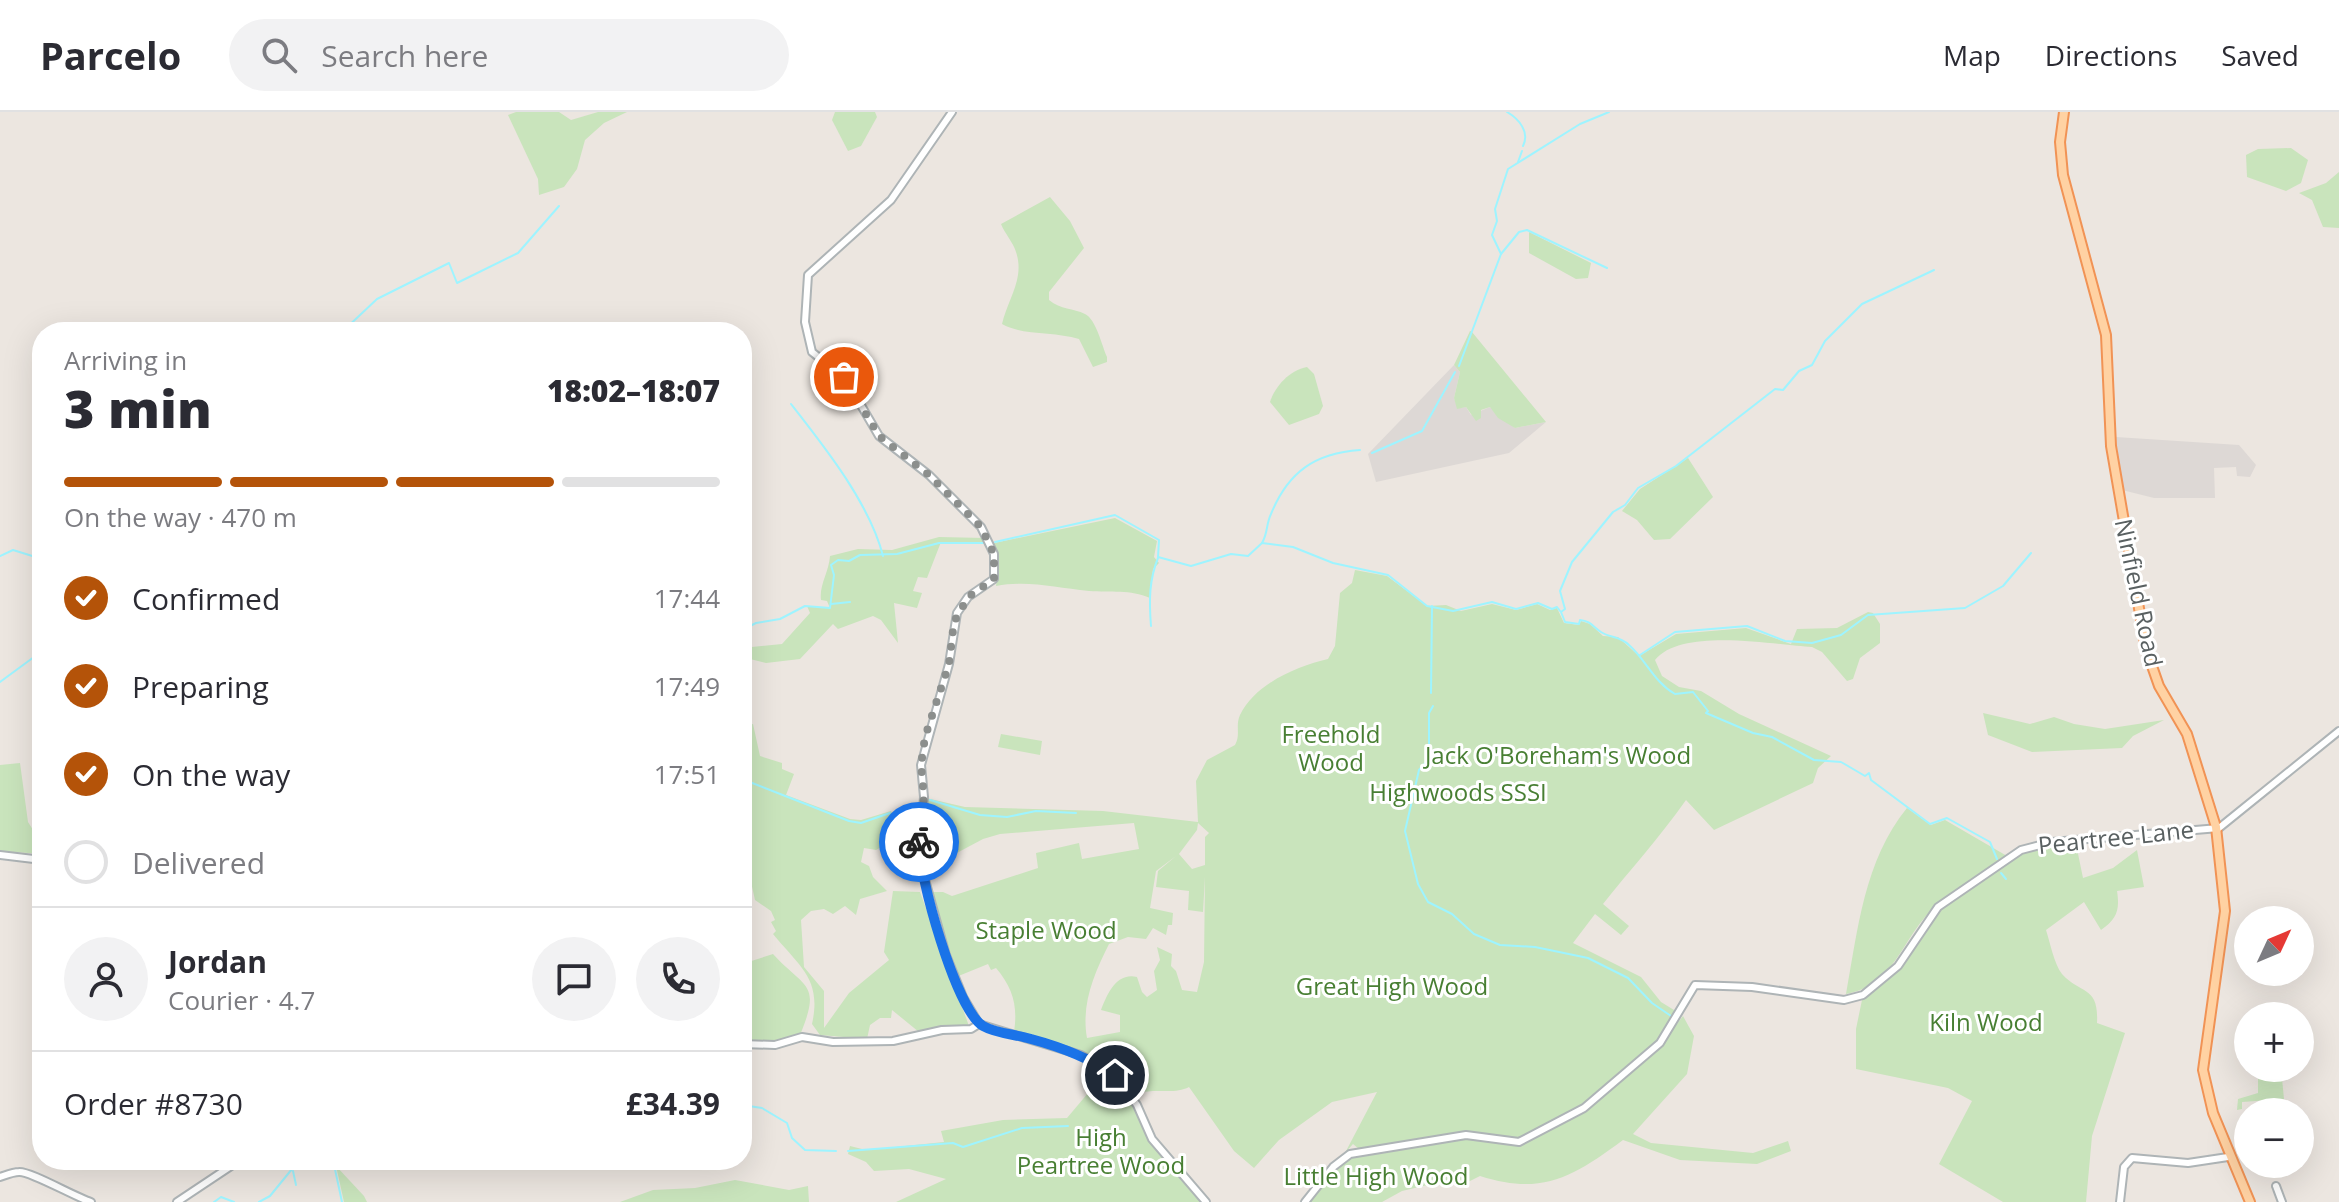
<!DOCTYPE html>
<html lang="en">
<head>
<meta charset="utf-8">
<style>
	body { margin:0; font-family:"Open Sans",sans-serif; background:#f2f2f3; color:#2b2b33; height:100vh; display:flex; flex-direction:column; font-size:30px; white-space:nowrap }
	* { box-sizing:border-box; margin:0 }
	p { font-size:26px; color:#7c7c81 }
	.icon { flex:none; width:44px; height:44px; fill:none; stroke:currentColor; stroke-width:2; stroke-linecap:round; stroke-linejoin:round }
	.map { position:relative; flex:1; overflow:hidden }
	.details { position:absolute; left:32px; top:210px; width:720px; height:848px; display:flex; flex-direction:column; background:#fff; border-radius:32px; box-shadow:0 8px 32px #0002 }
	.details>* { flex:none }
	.needle { width:52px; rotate:46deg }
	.buttons { position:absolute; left:2234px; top:794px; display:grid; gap:16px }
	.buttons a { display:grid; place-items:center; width:80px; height:80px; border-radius:50%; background:#fff; box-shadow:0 8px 32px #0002; font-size:40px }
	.pin { position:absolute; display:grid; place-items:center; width:68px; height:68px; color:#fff; margin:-34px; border:4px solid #fff; border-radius:50%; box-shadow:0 2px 8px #0007 }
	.courier { position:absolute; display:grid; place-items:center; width:80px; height:80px; margin:-40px; border:6px solid #1a73e8; border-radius:50%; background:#fff; color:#222; box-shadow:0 2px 10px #0007 }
	.overview em { font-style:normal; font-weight:800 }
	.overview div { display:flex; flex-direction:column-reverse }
	.overview { display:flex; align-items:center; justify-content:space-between; height:136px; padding:0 32px }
	h1 { font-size:52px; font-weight:800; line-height:60px }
	.bar { display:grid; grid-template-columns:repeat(4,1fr); gap:12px 8px; align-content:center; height:96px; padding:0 32px }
	.bar i { height:10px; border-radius:6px; background:#e1e1e2 }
	.bar .selected { background:#b45309 }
	.bar p { grid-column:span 4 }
	.line { display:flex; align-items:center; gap:20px; padding:0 32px; border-top:2px solid #e1e1e2 }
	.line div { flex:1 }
	.round { display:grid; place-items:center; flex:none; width:84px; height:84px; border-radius:42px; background:#f2f2f3 }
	ol { padding:0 32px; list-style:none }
	li { display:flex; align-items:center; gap:24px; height:88px }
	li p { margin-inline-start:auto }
	li .icon { padding:8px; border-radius:50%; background:#b45309; color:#fff; stroke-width:4 }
	li:last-child { color:#7c7c81 }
	li i { width:44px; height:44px; border:4px solid #e1e1e2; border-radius:50% }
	header { display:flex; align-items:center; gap:48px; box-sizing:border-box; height:112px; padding:0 40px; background:#fff; border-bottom:2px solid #e1e1e2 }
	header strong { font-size:38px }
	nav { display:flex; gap:44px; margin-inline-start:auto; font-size:28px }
	.search { width:560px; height:72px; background:#f2f2f3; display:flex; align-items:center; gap:20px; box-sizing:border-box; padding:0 28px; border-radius:44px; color:#7c7c81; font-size:30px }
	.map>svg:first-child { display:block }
	.industrial { fill:#ddd8d5 }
	.green { fill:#c9e4bc; fill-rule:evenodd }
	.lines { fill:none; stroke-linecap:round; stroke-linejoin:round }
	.stream { stroke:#9ef4ff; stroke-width:2 }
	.minor-casing { stroke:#aeb4b6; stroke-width:10 }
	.major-casing { stroke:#f19355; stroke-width:12 }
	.minor { stroke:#fff; stroke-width:6 }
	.major { stroke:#ffd2a3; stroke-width:8 }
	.done { stroke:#8c8f8d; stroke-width:8; stroke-dasharray:0 14.4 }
	.route { stroke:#1a73e8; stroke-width:10 }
	.labels { text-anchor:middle; stroke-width:6; stroke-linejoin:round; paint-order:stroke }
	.street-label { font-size:24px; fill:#596061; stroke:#fff }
	.park-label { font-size:24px; fill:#487f33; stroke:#fff }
</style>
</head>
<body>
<header>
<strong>Parcelo</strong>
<div class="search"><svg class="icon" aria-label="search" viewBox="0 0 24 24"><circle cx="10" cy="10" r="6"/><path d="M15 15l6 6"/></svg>Search here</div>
<nav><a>Map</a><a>Directions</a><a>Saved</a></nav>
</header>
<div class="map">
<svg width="2339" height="1090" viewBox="0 0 2339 1090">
	<rect width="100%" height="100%" fill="#ece6e0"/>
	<g class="industrial">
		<path d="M1454 253 1460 260 1454 286 1458 296 1466 295 1471 303 1490 295 1515 316 1546 310 1509 341 1376 370 1368 342Z"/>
		<path d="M2116 325 2239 333 2256 353 2250 365 2237 364 2236 355 2214 356 2215 386H2154L2122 378Z"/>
	</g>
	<g class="green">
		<path d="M516 0H559L571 8 598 0H627L604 11 585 28 577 57 564 75 539 83 538 67 508 3Z"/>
		<path d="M835 0H875L877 5 861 34 848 39 832 8Z"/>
		<path d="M2291 36 2308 48 2301 71 2286 79 2247 65 2246 43 2258 37Z"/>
		<path d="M2339 60V116L2323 115 2312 88 2299 81 2326 71Z"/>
		<path d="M1050 85 1070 109 1084 136 1049 180V188C1061 198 1073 196 1085 202 1096 207 1102 234 1107 245V250L1093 255 1079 227C1054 219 1024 224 1002 212 1008 187 1025 166 1016 140 1013 130 1005 122 1001 112Z"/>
		<path d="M1529 120 1591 151 1588 166 1576 167 1529 141Z"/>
		<path d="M1470 219 1472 220 1546 310 1515 316 1498 306 1490 295 1481 298V306L1476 309 1466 295 1457 297 1454 286 1460 260 1454 253Z"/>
		<path d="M1307 255 1314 262 1323 294 1319 302 1289 313 1270 290C1275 274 1290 258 1307 255Z"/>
		<path d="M1688 346 1713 385 1670 427 1654 428 1637 408 1622 399 1640 377Z"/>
		<path d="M1115 406 1157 429 1154 445 1159 451 1153 457 1150 486C1130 477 1111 481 1089 479 1056 476 1029 468 996 474L999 454 994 431Z"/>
		<path d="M939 425 985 426 986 430H941L927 466 918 465 913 479 922 481 917 496 894 491 898 531 881 508 873 504 838 517 833 512 800 547 766 551 742 545V536L782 532 810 501 807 494 830 496 827 489 821 488C819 473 829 460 830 444L858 437 892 438Z"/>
		<path d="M1355 458 1387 464 1427 494 1446 493 1461 499 1492 492 1516 498 1537 492 1550 498 1557 496 1564 511 1579 513 1581 509 1590 512 1603 524 1618 525 1639 544 1676 522 1746 516 1791 532 1797 517 1837 516 1868 500 1873 501 1880 512V531L1860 546 1853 567 1847 569 1822 540 1812 535C1773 533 1682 515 1655 548L1662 564 1679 575 1701 579 1739 602 1831 644 1818 656 1813 671 1714 718 1686 688C1660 725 1630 758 1603 792L1629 814 1621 823 1595 802 1573 831 1641 865 1661 890 1674 898 1675 905 1659 929 1584 993 1519 1027 1479 1021 1460 1022 1359 1037 1353 1032 1345 1041 1377 980 1332 990 1279 1028 1254 1056 1234 1039 1189 975C1172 984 1151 974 1136 983 1098 938 1066 934 1014 920 1018 894 1013 876 996 856L991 858 988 852 956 865 929 780H943L952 784 1038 756 1036 741 1079 731 1082 747 1139 737 1134 711 1000 722 983 727 923 759 926 686 965 695 1103 699 1198 710 1196 669 1207 648 1235 633C1241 623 1235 614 1240 603 1255 572 1297 554 1328 547L1335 534 1340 481 1352 471ZM1198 711 1209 721 1205 725V753L1192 757 1179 742 1197 718ZM1176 744 1158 759 1156 775 1189 779 1188 798 1203 800 1205 765 1204 850 1197 880 1182 878 1176 859 1171 854 1172 842 1157 835 1160 848 1154 859 1157 878 1147 885 1142 880 1137 865C1116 860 1107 883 1101 898L1120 903V920L1087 926C1081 892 1094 862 1109 832L1128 825 1146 827 1153 816 1166 823 1168 813H1172L1173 801 1150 796 1156 759Z"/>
		<path d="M1983 601 2030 612 2054 605 2074 612 2105 617 2164 608 2133 624 2122 636 2032 640 1988 623Z"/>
		<path d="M753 612 760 644 782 651V657L794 662 786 683 850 707 861 708 891 699 896 712 918 714 916 734 903 723 876 738 864 736 861 750 869 754 873 765 887 779 860 787 856 803 845 794 833 802 824 797 811 799 801 808 804 855 824 879V916L849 881 889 848 884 840 893 779 920 780 969 914 919 920 892 898 891 906H880L870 913 867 927 820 923 812 912C822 867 800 855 773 822L776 819 771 810 775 808 771 799 755 788 742 730V614Z"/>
		<path d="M1001 622 1042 629 1040 643 998 635Z"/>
		<path d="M20 651 28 710 42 732V742L0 739V653Z"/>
		<path d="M1907 696 1931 713 1945 708 2007 744C1984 760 1957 775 1936 794 1902 823 1897 873 1846 882 1858 817 1864 749 1907 696Z"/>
		<path d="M2076 732 2083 766 2113 756 2137 738 2144 775 2117 779C2120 798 2117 807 2101 818L2084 790 2046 818C2050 830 2054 852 2062 862 2081 883 2099 873 2097 911L2125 921 2092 1024 2086 1090H2003L1939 1052 1972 989 1948 976 1856 957V917L1862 888 1899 855 1941 796 2020 741 2037 735Z"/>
		<path d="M773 842C805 877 822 870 800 923L773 931 742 929V852Z"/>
		<path d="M1683 904 1694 924 1687 962 1633 1022 1651 1031 1753 1041 1788 1029 1791 1039 1757 1052 1680 1048 1623 1028C1573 1065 1542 1084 1480 1064L1466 1071H1436L1402 1079 1382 1090H1310L1331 1061 1349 1045 1467 1025 1518 1033 1540 1022 1594 992 1654 942Z"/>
		<path d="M2258 956H2281L2284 987 2242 990V997L2237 998 2238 987 2258 981Z"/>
		<path d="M1096 960C1129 960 1138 1010 1152 1031 1167 1052 1184 1072 1201 1090H896L946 1067 909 1057 874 1059 866 1050 848 1042 850 1034 866 1038 944 1030 941 1019 1003 1008 1067 1006 1094 974Z"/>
		<path d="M336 1054 364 1084 367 1090H344Z"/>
		<path d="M735 1068 789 1078 808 1074 809 1090H620L653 1078 695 1076Z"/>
	</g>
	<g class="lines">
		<g class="stream">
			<path d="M1507 0C1519 7 1530 20 1523 34"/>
			<path d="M1518 50 1522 39"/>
			<path d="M1501 142 1519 120 1527 118 1607 156"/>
			<path d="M1934 158 1862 192 1825 229 1812 253 1799 259 1783 278 1775 277 1676 354 1638 376 1625 393 1613 400 1572 450 1560 479 1565 497 1561 500 1565 510 1579 512 1580 508C1591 509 1593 515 1601 520 1610 526 1620 524 1629 533 1646 548 1654 570 1675 582L1693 580 1708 599 1706 601 1753 621 1772 625 1814 648 1841 650 1865 664 1869 661 1871 668 1930 712 1947 706 1990 730 1997 747"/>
			<path d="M342 220 377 187 449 151 457 171 518 141 559 94"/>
			<path d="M1459 254 1501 142 1492 123 1497 109 1495 97 1508 57 1580 12 1609 0"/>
			<path d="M791 292C824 334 870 392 883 444"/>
			<path d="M1372 341 1422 319 1455 260"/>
			<path d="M995 430 1115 403 1159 428 1158 445 1191 454 1231 442 1248 444 1262 431 1293 435 1333 451 1388 463 1427 494 1453 499 1492 490 1516 497 1538 491 1552 497 1557 495 1560 499"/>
			<path d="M1262 431C1268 421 1266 412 1271 402 1288 360 1315 341 1360 338"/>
			<path d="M0 444 13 438 42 447"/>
			<path d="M831 492 850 490"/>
			<path d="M1151 514C1149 489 1149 468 1158 446"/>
			<path d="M742 518 756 511 780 507 805 494 830 496 834 463 831 453 838 448 849 449 860 443 897 442 939 431H984"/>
			<path d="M1640 543 1675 520 1747 514 1785 529 1812 531 1841 523 1868 503 1965 496 2003 474 2031 441"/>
			<path d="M0 570 34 545 42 551"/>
			<path d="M1431 581 1432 494"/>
			<path d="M1433 594 1429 601V647L1419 658 1405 719 1418 772 1428 790 1452 802 1474 822 1500 833 1535 835 1588 846 1628 866 1652 891 1671 904"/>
			<path d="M1429 647 1441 652"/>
			<path d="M742 667 849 709 861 711 890 701"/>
			<path d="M930 688 980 703 1007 705 1036 699 1076 701"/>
			<path d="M2001 761 2006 767"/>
			<path d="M742 993 762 996 787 1011 792 1026 805 1038 836 1039"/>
			<path d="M848 1039 953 1031 963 1035 1022 1016 1068 1014"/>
			<path d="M333 1048 342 1090"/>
			<path d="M293 1059 296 1073"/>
			<path d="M214 1090 221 1085 234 1090"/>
			<path d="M259 1090 270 1084 292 1057 290 1048"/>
		</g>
		<g class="minor-casing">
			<g id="minor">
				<path d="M952 0 891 88 808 163 805 210 812 240 845 266 879 324 929 363 981 415 994 442V467L968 485 957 501 949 552 921 653 924 685 919 746 946 843 963 885 979 912 1081 943 1115 963 1137 993 1152 1027 1206 1090"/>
				<path d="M0 743 42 748"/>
				<path d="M742 932 775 933 802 925 833 930 893 929 942 918 971 917 979 912"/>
				<path d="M0 1065C6 1063 13 1060 19 1060 30 1059 75 1085 91 1090"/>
				<path d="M2276 1074 2282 1090"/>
				<path d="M177 1090 240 1048"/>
				<path d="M1305 1090 1333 1055 1350 1042 1466 1023 1519 1030 1584 996 1660 931 1695 873 1752 875 1844 888 1863 883 1898 854 1938 795 2021 738 2052 730 2219 716 2339 619"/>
				<path d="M2120 1090 2124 1055 2132 1046 2188 1051 2228 1045"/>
			</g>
		</g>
		<g class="major-casing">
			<path id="major" d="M2064 0 2060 30 2063 63 2106 223 2111 334 2146 537 2159 574 2187 622 2216 715 2225 799 2203 958 2213 1001 2250 1090"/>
		</g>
		<use href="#minor" class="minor"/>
		<use href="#major" class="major"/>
	</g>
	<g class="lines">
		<path class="done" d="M844 265 879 324 929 363 981 415 994 442V467L968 485 954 510 949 552 925 625 921 653 924 685 919 730"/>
		<path class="route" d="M919 730C918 762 956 898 983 914 997 922 1015 922 1031 927 1061 935 1089 946 1115 963"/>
	</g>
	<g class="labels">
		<g class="street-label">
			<text transform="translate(2138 481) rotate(78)" y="8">Ninfield Road</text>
			<text transform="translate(2116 726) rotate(-6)" y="8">Peartree Lane</text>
		</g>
		<g class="park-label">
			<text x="1331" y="631">Freehold<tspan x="1331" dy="28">Wood</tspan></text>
			<text x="1558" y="652">Jack O'Boreham's Wood</text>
			<text x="1458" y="689">Highwoods SSSI</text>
			<text x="1046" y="827">Staple Wood</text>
			<text x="1392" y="883">Great High Wood</text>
			<text x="1986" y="919">Kiln Wood</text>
			<text x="1101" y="1034">High<tspan x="1101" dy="28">Peartree Wood</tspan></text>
			<text x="1376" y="1073">Little High Wood</text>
		</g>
	</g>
</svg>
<div class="buttons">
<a><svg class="needle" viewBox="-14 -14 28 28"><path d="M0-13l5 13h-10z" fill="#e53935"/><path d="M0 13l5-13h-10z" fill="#7c7c81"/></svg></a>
<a>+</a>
<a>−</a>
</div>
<div class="pin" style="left:844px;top:265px;background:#ea580c"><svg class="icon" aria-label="bag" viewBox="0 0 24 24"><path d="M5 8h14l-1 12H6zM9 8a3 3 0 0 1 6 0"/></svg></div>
<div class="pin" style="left:1115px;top:963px;background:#1f2937"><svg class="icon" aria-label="home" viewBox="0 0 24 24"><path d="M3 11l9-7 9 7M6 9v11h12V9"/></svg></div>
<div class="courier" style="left:919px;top:730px"><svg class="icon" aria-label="bike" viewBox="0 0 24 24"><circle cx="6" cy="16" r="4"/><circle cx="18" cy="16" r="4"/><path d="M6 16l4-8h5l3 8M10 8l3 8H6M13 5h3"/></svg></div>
<section class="details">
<div class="overview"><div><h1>3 min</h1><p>Arriving in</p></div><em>18:02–18:07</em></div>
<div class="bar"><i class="selected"></i><i class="selected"></i><i class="selected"></i><i></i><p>On the way · 470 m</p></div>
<ol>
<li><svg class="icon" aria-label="check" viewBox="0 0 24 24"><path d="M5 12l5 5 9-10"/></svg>Confirmed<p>17:44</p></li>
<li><svg class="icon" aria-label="check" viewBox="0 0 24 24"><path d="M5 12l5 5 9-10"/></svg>Preparing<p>17:49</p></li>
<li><svg class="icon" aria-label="check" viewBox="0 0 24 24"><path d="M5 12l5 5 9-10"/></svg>On the way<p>17:51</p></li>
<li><i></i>Delivered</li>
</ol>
<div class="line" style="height:144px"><a class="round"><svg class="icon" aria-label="person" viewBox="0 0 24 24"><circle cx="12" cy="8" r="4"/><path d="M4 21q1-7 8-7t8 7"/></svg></a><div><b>Jordan</b><p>Courier · 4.7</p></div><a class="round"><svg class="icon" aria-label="chat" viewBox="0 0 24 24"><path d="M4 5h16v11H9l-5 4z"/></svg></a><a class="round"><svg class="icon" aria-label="phone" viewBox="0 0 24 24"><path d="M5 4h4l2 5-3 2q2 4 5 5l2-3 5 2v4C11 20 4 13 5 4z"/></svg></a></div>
<div class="line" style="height:104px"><div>Order #8730</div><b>£34.39</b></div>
</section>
</div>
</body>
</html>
